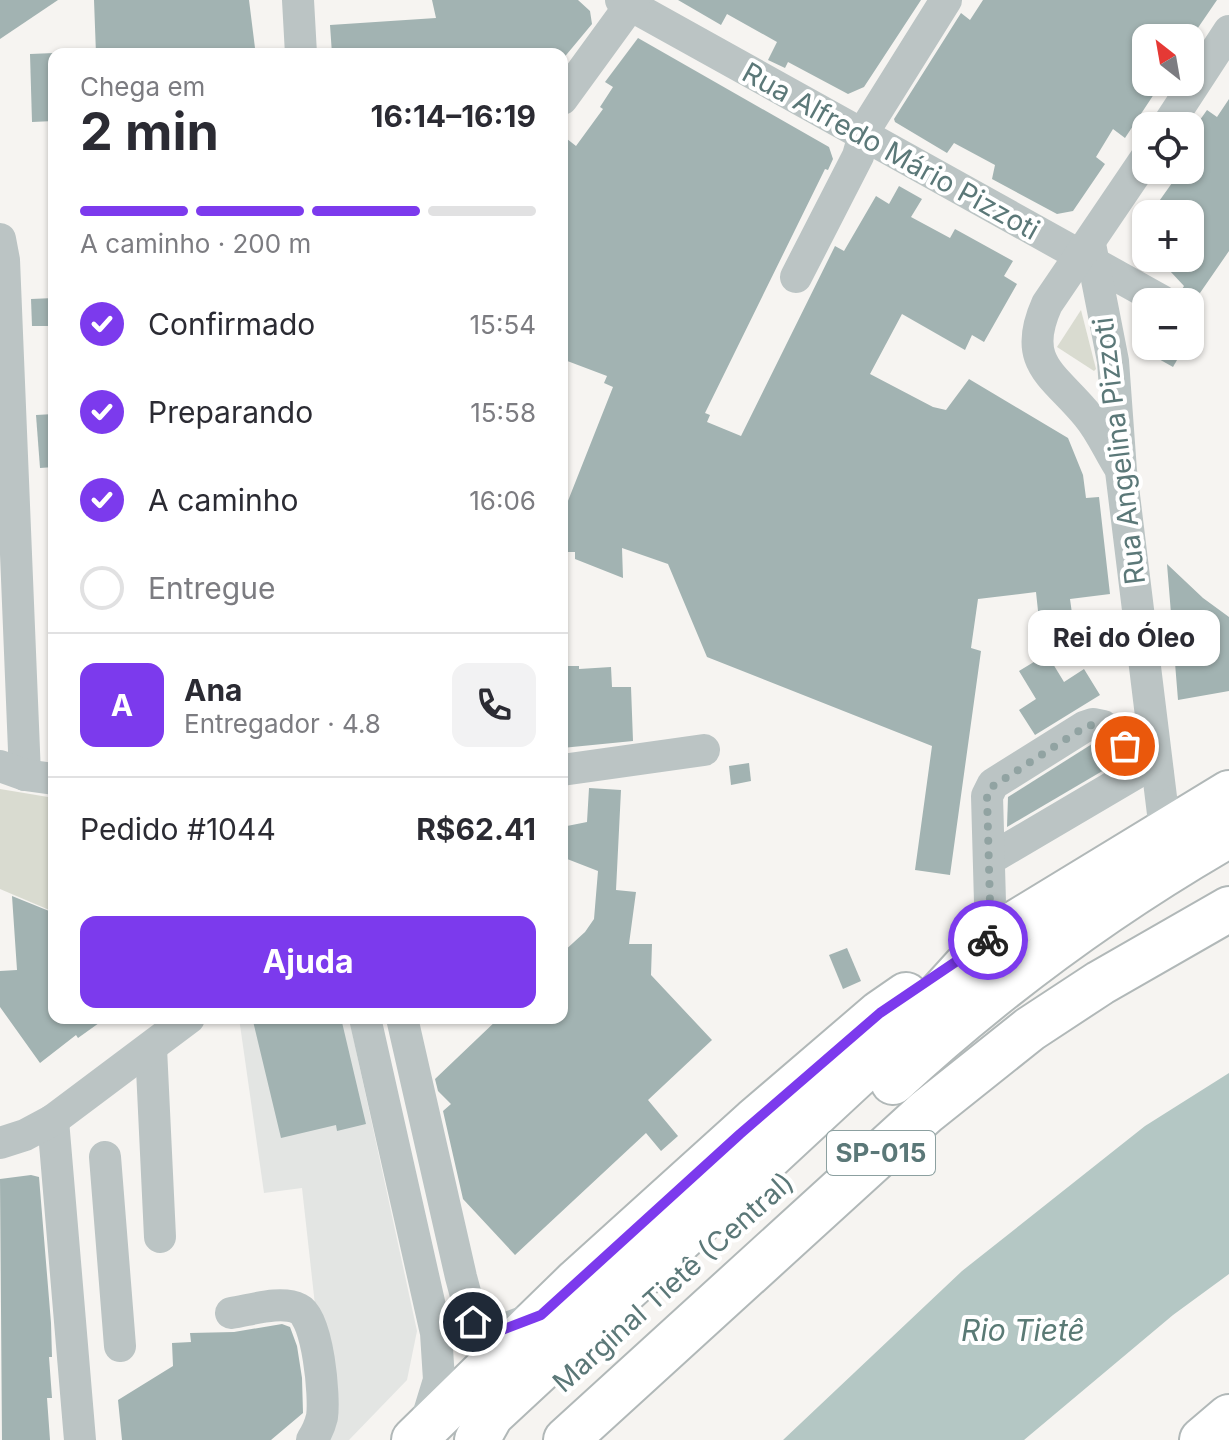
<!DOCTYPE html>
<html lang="pt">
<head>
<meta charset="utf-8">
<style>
	body { margin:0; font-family:Inter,sans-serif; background:#f2f2f3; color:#2b2b33; height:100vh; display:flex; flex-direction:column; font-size:30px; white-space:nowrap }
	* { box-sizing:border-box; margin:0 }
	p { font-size:26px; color:#7c7c81 }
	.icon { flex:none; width:44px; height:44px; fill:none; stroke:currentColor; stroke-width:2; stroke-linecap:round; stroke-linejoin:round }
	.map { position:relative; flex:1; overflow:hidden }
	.sheet { position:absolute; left:48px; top:48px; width:520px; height:976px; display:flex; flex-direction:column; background:#fff; border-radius:16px; box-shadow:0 2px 6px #0004 }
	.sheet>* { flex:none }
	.needle { width:52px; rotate:329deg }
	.tools { position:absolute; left:1132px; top:24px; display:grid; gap:16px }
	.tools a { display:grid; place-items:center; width:72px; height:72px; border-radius:16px; background:#fff; box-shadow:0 2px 6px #0004; font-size:40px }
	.pin { position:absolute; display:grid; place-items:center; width:68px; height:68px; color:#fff; margin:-34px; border:4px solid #fff; border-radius:50%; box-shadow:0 2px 8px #0007 }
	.courier { position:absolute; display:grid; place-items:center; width:80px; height:80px; margin:-40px; border:6px solid #7c3aed; border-radius:50%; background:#fff; color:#222; box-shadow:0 2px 10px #0007 }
	.bubble { position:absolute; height:56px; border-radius:16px; background:#fff; box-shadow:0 2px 6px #0004; font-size:26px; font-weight:700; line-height:56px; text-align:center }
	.head em { font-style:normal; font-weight:700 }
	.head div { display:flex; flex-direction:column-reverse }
	.head { display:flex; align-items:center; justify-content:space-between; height:136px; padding:0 32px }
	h1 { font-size:52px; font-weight:700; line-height:60px }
	.bar { display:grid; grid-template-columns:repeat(4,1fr); gap:12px 8px; align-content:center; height:96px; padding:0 32px }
	.bar i { height:10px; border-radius:6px; background:#e1e1e2 }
	.bar .on { background:#7c3aed }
	.bar p { grid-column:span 4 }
	.line { display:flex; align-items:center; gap:20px; padding:0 32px; border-top:2px solid #e1e1e2 }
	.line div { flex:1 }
	.round { display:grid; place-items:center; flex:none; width:84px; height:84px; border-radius:16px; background:#f2f2f3 }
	ol { padding:0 32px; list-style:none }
	li { display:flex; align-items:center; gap:24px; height:88px }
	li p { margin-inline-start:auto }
	li .icon { padding:8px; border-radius:50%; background:#7c3aed; color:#fff; stroke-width:4 }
	li:last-child { color:#7c7c81 }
	li i { width:44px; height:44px; border:4px solid #e1e1e2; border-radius:50% }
	.action { display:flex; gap:16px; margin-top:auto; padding:16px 32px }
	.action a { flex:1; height:92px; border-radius:16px; background:#7c3aed; color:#fff; font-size:32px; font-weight:700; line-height:92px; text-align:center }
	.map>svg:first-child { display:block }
	.built { fill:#e3e5e3 }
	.green { fill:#d9dbd0 }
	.water { fill:#b4c7c4 }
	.building { fill:#a2b3b2 }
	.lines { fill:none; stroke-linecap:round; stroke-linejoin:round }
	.highway-casing { stroke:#b1b8b8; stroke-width:48 }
	.minor { stroke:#bbc4c4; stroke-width:32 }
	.highway { stroke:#fff; stroke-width:44 }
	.done { stroke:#91a3a2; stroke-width:8; stroke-dasharray:0 14.4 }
	.route { stroke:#7c3aed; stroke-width:10 }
	.labels { text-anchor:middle; stroke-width:8; stroke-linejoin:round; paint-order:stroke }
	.shield { fill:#fff; stroke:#8ca0a0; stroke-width:2 }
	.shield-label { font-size:26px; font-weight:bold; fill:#5b7878 }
	.street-label { font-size:28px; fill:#5b7878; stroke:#fff }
	.water-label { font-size:30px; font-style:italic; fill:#5a7a75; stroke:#fff }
</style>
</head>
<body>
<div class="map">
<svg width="1229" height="1440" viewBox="0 0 1229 1440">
	<rect width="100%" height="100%" fill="#f6f4f1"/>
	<path class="built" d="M239 1018H349L417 1331 407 1380 349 1440H330L302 1188 264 1193Z"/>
	<g class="green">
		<path d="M1081 310 1096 369 1094 371 1057 347Z"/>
		<path d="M0 789 54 798V912L0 889Z"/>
	</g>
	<path class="water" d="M1229 1073V1274L1173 1315 1024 1440H783L962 1271 1145 1126Z"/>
	<g class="building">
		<path d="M0 0H58L0 39Z"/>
		<path d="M94 0H249L255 48H250L251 54H96Z"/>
		<path d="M432 0H578L590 11 592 24 562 60V54H332L330 25 436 18Z"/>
		<path d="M678 0H921L864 87 848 94 788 62 785 68 768 60 777 42 727 14 721 25Z"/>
		<path d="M983 0H1217L1191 38H1146V82H1162L1125 138 1113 129 1096 157 1105 164 1073 211 1057 214 992 179 995 165 954 143 947 153 895 122 894 119 961 13 970 20Z"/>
		<path d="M638 38 829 147 833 159 828 170 825 169 705 413 710 415 707 422 741 436 835 246 844 251 876 196 889 204 899 186 922 199 911 217 950 238 955 229 1013 261 1004 276 1017 284 984 342 972 335 965 350 902 314 870 374 933 407 946 410 969 379 1068 438 1083 475 1086 498 1099 497 1110 594 1070 599 1075 635 1041 639 1036 592 978 599 971 648 981 651 950 875 915 870 932 746 707 657 668 564 622 548 623 578 575 559V552H562V516L613 387 604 383 607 376 562 359V135L576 146 603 109 600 107 613 87 605 82Z"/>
		<path d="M54 53V121L32 122 30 54Z"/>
		<path d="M1229 99V251L1191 306 1190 302 1181 299 1179 294 1184 286 1170 271 1150 258H1190V214H1150L1172 183 1158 174 1161 170H1190V134L1207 110 1217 117Z"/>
		<path d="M54 298V326H32L31 299Z"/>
		<path d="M1164 346H1185L1173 367 1157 358Z"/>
		<path d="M54 414V467L40 468 36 415Z"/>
		<path d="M1167 564 1203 598 1229 617V691L1178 700Z"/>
		<path d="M1047 654 1064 682 1084 669 1100 695 1035 735 1019 710 1036 699 1019 671Z"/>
		<path d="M562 666H579V669L611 667 612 687H631L633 741 562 748Z"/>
		<path d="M1092 744 1116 763 1007 827 1008 797Z"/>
		<path d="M749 763 751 781 731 785 729 766Z"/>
		<path d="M589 788 621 790 616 890 636 892 629 944H652L651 975 712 1040 648 1100 678 1136 661 1151 646 1133 515 1255 463 1199 443 1111 451 1104 438 1091 435 1079 499 1018H562V953L585 932 594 919 598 871 562 857V827L587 822Z"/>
		<path d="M12 896 54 913V1018H106L78 1038 76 1035 40 1063 0 1007V971L17 970Z"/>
		<path d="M847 948 861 981 843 989 829 955Z"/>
		<path d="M265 1018H341L366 1124 337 1131 336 1125 281 1138 253 1021Z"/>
		<path d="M31 1175 39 1177 51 1323 52 1357H49L52 1398H47L50 1440H2L0 1179Z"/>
		<path d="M282 1324 290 1327 297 1346 302 1378 303 1413 271 1440H122L118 1400 173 1366 172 1343 191 1342 190 1333 234 1332Z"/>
	</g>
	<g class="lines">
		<g class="highway-casing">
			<g id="highway">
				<path d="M893 1082C995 988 1109 904 1229 835"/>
				<path d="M414 1440 577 1281 754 1121 880 1013 906 995"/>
				<path d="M477 1440 491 1415 880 1054 932 1003 991 938 1229 793"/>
				<path d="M566 1440 926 1112 1030 1029 1100 983 1229 909"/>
				<path d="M1202 1440 1229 1417"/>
			</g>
		</g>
		<g class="minor">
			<path d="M298 0 301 54"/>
			<path d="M621 0 1162 301"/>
			<path d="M562 99 634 0"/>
			<path d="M1167 126 1229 31"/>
			<path d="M0 239 4 260 25 775"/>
			<path d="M1091 249 1113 361 1121 471 1165 830"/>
			<path d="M796 277 858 156 866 128 946 0"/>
			<path d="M1118 465C1108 449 1100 430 1088 416 1055 375 1020 364 1047 304L1146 158"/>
			<path d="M0 766 25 775 54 779"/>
			<path d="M562 770 704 750"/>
			<path d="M990 859 1148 766"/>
			<path d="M991 938 987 796 993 784 1084 727 1093 724 1103 726 1158 775"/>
			<path d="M365 1018 436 1333 439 1380 424 1429"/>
			<path d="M402 1018 461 1277 473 1322 484 1331 494 1333 531 1319"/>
			<path d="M151 1048 160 1237"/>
			<path d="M53 1120 80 1440"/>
			<path d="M0 1143 25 1135 53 1120 189 1018"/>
			<path d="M105 1157 120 1346"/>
			<path d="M231 1313C251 1310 281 1300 299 1309 318 1318 325 1397 322 1417 320 1425 316 1434 312 1440"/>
		</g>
		<use href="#highway" class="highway"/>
	</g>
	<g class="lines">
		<path class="done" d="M988 940 991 938 987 796 990 788 1088 725 1103 726 1125 746"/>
		<path class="route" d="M473 1322 484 1331 494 1333 541 1315 740 1134 880 1013 988 940"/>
	</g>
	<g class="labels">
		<rect class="shield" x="827" y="1131" width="108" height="44" rx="6"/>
		<g class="shield-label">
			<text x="881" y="1162">SP-015</text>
		</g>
		<g class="street-label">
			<text transform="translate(891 151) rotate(29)" y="10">Rua Alfredo Mário Pizzoti</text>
			<text transform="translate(1119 451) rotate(-97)" y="10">Rua Angelina Pizzoti</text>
			<text transform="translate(673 1282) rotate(-42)" y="10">Marginal Tietê (Central)</text>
		</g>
		<g class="water-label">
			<text x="1023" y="1341">Rio Tietê</text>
		</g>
	</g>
</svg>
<div class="tools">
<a><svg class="needle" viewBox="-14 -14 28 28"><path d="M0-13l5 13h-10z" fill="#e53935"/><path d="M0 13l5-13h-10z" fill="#7c7c81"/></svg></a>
<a><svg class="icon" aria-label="locate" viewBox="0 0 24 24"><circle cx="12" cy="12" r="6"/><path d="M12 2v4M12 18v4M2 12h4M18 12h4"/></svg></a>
<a>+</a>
<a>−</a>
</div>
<div class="pin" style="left:1125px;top:746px;background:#ea580c"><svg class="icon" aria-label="bag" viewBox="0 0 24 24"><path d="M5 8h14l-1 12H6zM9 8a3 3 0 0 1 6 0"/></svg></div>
<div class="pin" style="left:473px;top:1322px;background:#1f2937"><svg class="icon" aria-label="home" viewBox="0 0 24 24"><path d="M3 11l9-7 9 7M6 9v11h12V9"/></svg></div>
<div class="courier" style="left:988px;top:940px"><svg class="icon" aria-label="bike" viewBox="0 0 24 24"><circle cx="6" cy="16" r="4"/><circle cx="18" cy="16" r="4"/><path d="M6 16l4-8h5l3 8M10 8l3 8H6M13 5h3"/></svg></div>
<div class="bubble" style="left:1028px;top:610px;width:192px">Rei do Óleo</div>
<section class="sheet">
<div class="head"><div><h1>2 min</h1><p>Chega em</p></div><em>16:14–16:19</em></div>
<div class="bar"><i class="on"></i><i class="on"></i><i class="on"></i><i></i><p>A caminho · 200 m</p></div>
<ol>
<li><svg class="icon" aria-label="check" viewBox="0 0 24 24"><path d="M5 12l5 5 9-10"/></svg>Confirmado<p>15:54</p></li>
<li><svg class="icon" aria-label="check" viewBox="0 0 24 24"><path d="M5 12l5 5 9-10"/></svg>Preparando<p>15:58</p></li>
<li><svg class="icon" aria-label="check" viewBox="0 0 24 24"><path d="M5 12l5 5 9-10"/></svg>A caminho<p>16:06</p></li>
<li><i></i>Entregue</li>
</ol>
<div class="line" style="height:144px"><b class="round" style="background:#7c3aed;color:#fff">A</b><div><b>Ana</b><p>Entregador · 4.8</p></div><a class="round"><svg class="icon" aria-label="phone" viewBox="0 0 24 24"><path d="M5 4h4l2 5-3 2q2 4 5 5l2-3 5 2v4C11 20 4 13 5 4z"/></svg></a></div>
<div class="line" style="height:104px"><div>Pedido #1044</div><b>R$62.41</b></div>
<div class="action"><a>Ajuda</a></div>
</section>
</div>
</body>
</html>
